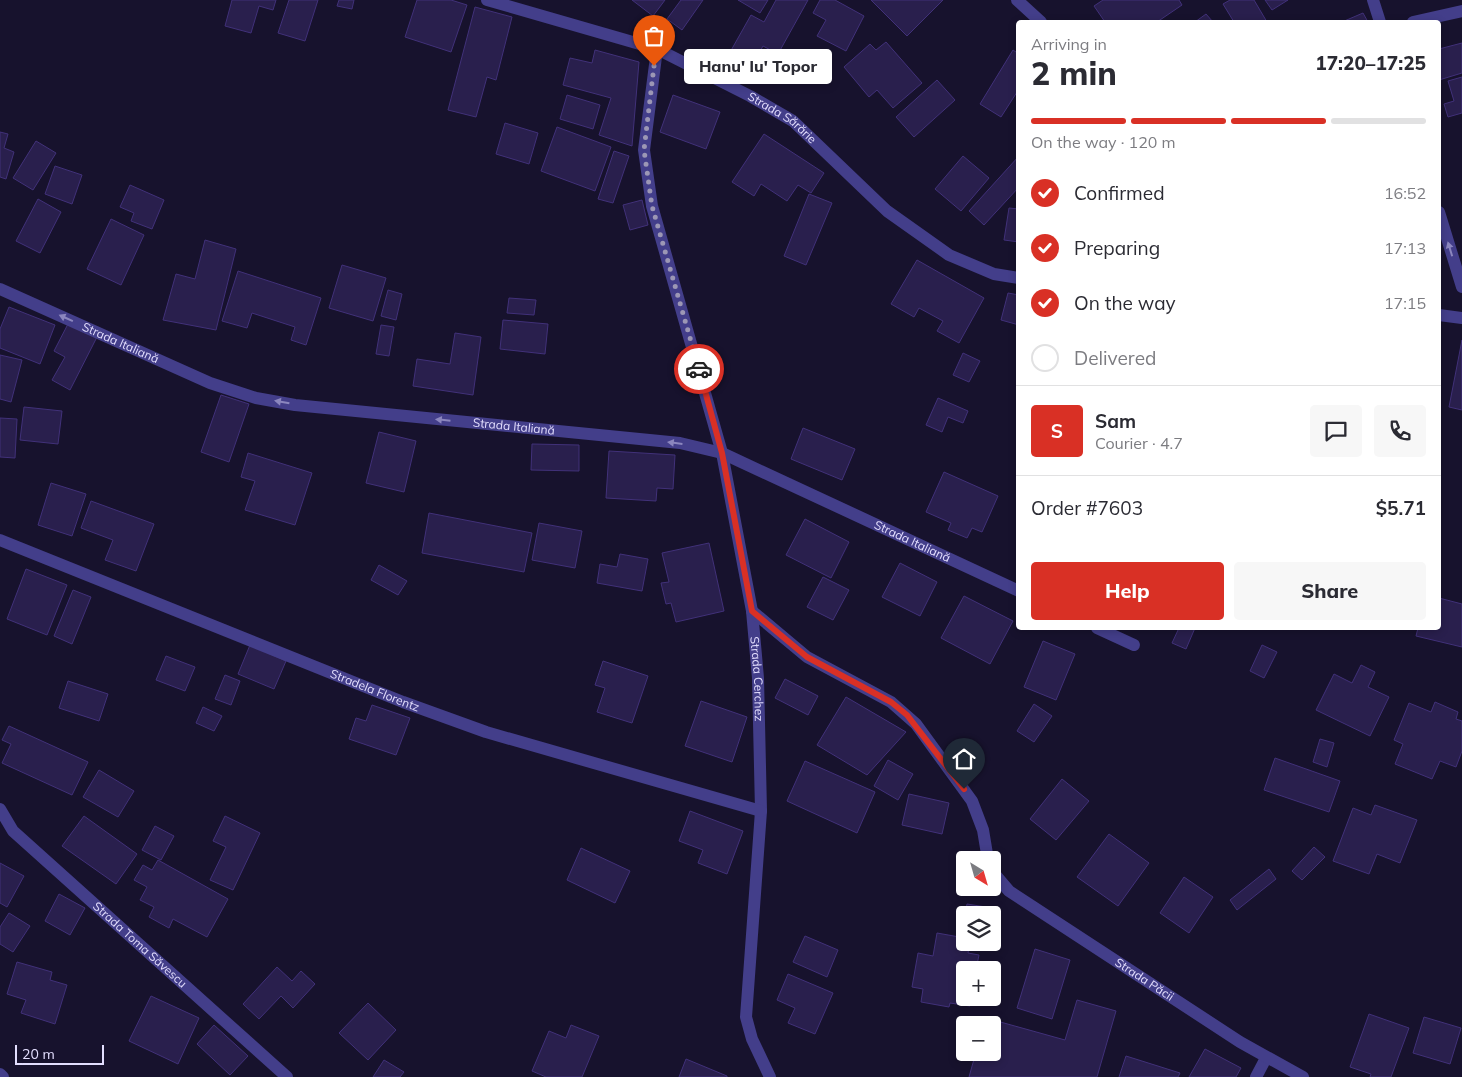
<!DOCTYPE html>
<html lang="en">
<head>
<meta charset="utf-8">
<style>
	body { margin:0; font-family:Mulish,sans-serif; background:#f7f7f7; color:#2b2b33; height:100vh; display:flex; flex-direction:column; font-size:19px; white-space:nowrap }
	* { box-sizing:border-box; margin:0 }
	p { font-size:16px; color:#7c7c81 }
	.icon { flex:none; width:28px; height:28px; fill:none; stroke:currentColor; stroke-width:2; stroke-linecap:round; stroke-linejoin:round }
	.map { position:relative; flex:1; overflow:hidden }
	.panel { position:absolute; left:1016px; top:20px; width:425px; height:610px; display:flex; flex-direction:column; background:#fff; border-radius:5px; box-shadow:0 2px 8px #0003 }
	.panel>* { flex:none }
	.needle { width:32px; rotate:143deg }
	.controls { position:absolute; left:956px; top:851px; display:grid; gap:10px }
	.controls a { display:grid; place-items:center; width:45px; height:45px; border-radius:5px; background:#fff; box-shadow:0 2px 8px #0003; font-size:25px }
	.scale { position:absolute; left:15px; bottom:12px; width:89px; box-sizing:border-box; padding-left:5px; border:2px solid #e3defe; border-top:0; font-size:14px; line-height:18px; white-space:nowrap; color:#e3defe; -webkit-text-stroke:4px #17122d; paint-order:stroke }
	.pin { position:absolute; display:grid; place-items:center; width:42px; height:42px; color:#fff; margin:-51px -21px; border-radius:50% 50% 50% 0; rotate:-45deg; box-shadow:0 0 5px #0007 }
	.pin .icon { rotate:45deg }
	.courier { position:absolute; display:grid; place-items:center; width:50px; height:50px; margin:-25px; border:4px solid #d93025; border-radius:50%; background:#fff; color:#222; box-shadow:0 1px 6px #0007 }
	.bubble { position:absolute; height:35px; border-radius:5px; background:#fff; box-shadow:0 2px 8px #0003; font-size:16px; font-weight:800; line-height:35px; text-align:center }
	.summary em { font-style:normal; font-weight:800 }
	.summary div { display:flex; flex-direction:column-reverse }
	.summary { display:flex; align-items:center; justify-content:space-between; height:85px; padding:0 15px }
	h1 { font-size:32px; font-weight:800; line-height:38px }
	.bar { display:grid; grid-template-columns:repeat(4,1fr); gap:8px 5px; align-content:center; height:60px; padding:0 15px }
	.bar i { height:6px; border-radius:4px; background:#e1e1e2 }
	.bar .selected { background:#d93025 }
	.bar p { grid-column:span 4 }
	.line { display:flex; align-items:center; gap:12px; padding:0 15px; border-top:1px solid #e1e1e2 }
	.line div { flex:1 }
	.round { display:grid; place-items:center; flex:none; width:52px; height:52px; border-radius:5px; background:#f7f7f7 }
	ol { padding:0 15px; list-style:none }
	li { display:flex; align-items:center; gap:15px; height:55px }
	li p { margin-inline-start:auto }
	li .icon { padding:5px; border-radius:50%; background:#d93025; color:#fff; stroke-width:4 }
	li:last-child { color:#7c7c81 }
	li i { width:28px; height:28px; border:2px solid #e1e1e2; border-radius:50% }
	.button { display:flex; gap:10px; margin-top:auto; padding:10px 15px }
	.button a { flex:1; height:58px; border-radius:5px; background:#d93025; color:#fff; font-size:20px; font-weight:800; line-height:58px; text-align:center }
	.button a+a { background:#f7f7f7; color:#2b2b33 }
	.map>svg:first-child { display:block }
	.building { fill:#291f4d; stroke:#413179 }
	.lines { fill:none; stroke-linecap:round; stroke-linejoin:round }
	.service { stroke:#433e8a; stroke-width:12 }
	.minor { stroke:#433e8a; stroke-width:12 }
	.tertiary { stroke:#433e8a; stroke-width:12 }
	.oneway { fill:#8b86be }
	.done { stroke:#9c97b5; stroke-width:5; stroke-dasharray:0 9 }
	.route { stroke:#d93025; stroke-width:6 }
	.labels { text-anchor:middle; stroke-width:5; stroke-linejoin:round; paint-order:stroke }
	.street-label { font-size:12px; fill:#e3defe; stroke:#17122d }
</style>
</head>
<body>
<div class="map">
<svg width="1462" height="1077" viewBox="0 0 1462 1077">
	<rect width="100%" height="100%" fill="#17122d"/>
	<g class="building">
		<path d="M232 0H276L273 10 259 6 251 33 225 26Z"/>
		<path d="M289 0H318L305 41 278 33Z"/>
		<path d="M339 0H354L352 9 337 6Z"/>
		<path d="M417 0H451L467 5 451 52 405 37Z"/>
		<path d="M632 0H665L653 16Z"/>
		<path d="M681 0H703L682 30 667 19Z"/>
		<path d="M738 0H768L760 13Z"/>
		<path d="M776 0H808L778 54 763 46 752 66 729 54 751 15 764 22Z"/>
		<path d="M820 0H835L864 16 846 51 817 36 826 20 813 13Z"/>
		<path d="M871 0H943L907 36Z"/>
		<path d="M1103 0H1179L1182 5 1157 22H1105L1094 6Z"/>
		<path d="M1230 0H1254L1267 22H1234L1223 4Z"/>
		<path d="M1265 0H1288L1272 10Z"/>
		<path d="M475 7 512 17 496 80 487 77 476 117 448 110Z"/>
		<path d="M1363 13 1368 22H1342Z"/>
		<path d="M1206 14 1213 22H1195Z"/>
		<path d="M886 42 922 83 893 108 877 90 869 97 844 67 870 44 876 50Z"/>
		<path d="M1462 43V73L1439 80V49Z"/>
		<path d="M595 50 639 62 632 146 599 135 611 98 563 85 570 58 592 63Z"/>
		<path d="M1013 50 1019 54V89L1001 117 980 104Z"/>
		<path d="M1462 77V113L1448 117 1444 104 1454 101 1448 81Z"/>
		<path d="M937 80 955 100 914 137 896 117Z"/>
		<path d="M567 95 600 105 593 129 560 119Z"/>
		<path d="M673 95 720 112 706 149 660 132Z"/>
		<path d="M505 123 538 133 529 164 496 154Z"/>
		<path d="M557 127 611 147 595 191 541 171Z"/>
		<path d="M0 132 8 134 4 148 14 152 6 179 0 177Z"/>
		<path d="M764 134 824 173 811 193 798 185 787 201 761 184 754 196 732 182Z"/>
		<path d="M36 141 56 153 33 190 13 178Z"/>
		<path d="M614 151 629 156 613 203 598 199Z"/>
		<path d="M963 156 989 178 961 211 935 189Z"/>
		<path d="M1019 156V187L984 225 969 211Z"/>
		<path d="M55 166 82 175 72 204 45 194Z"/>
		<path d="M130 185 164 200 152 229 131 221 134 213 120 207Z"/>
		<path d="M809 194 832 203 806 265 784 256Z"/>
		<path d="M38 199 61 212 40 253 16 241Z"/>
		<path d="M642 200 648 225 630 230 623 205Z"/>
		<path d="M1009 208 1019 209V242L1004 240Z"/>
		<path d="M111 219 144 235 121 285 87 269Z"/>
		<path d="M205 240 236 249 216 330 163 320 176 274 195 279Z"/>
		<path d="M917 260 984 298 959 343 937 331 943 321 919 308 914 317 891 304Z"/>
		<path d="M342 265 386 278 373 321 329 308Z"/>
		<path d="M238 271 321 298 306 345 291 340 295 327 252 313 247 328 222 321Z"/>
		<path d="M388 290 402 294 396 320 381 316Z"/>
		<path d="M1008 293 1019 295V325L1001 320Z"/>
		<path d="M509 298 536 300 534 315 507 313Z"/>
		<path d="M9 307 55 325 40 364 0 348V329Z"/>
		<path d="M503 320 548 324 545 354 500 349Z"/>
		<path d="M69 322 97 337 70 390 52 380 65 357 54 351Z"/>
		<path d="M381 325 394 327 389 356 376 354Z"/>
		<path d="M455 333 481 337 473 395 413 386 417 359 450 364Z"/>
		<path d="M1462 340V410L1449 407Z"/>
		<path d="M963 353 980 361 969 382 953 375Z"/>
		<path d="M0 355 22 360 11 402 0 399Z"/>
		<path d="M221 395 249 404 229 462 201 452Z"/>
		<path d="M938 398 968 411 963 423 948 417 942 432 926 425Z"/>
		<path d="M24 407 62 411 58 444 20 440Z"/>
		<path d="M0 418 17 419 15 458 0 457Z"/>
		<path d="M803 428 855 449 842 480 791 459Z"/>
		<path d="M379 432 416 441 404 492 366 483Z"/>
		<path d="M532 444 579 445V471L531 470Z"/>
		<path d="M609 451 675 455 673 489 657 488 656 501 606 498Z"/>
		<path d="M248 453 312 473 295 525 245 510 255 481 241 477Z"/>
		<path d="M944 472 998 496 982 532 972 528 967 538 948 530 951 523 926 512Z"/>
		<path d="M51 483 86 494 72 536 38 525Z"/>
		<path d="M91 501 154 524 136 571 105 560 113 540 81 528Z"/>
		<path d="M429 513 532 533 524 572 422 553Z"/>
		<path d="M805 519 849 542 831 578 786 555Z"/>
		<path d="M539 523 582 531 575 568 532 560Z"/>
		<path d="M709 543 724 611 676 622 671 603 666 604 661 583 669 582 662 553Z"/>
		<path d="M620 554 648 559 642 591 597 583 600 564 617 567Z"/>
		<path d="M900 563 937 582 920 616 882 597Z"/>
		<path d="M379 565 407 581 398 595 371 580Z"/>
		<path d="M26 569 67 585 47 635 7 619Z"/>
		<path d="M823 577 849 590 833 620 807 607Z"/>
		<path d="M73 590 91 597 72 644 54 636Z"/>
		<path d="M964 596 1013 621 990 664 941 638Z"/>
		<path d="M1439 598 1462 604V647L1416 636 1418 628H1439Z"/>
		<path d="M1179 628H1195L1186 649 1172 643Z"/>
		<path d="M1043 641 1075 654 1056 700 1024 687Z"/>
		<path d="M250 645 286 661 274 689 238 674Z"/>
		<path d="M1262 645 1277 652 1264 678 1250 671Z"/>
		<path d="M166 656 195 667 185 691 156 680Z"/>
		<path d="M603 661 648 676 632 723 597 712 605 688 595 685Z"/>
		<path d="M1361 665 1375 672 1368 687 1389 697 1370 736 1316 710 1334 674 1352 683Z"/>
		<path d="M225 675 240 681 231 705 215 699Z"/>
		<path d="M785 679 818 696 808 715 775 698Z"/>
		<path d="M68 681 108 694 99 721 59 708Z"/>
		<path d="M846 697 906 732 867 775 817 745Z"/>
		<path d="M701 701 747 717 732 762 685 746Z"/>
		<path d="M1435 702 1458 712 1456 719 1462 721V751L1456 767 1440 761 1432 779 1395 764 1403 744 1394 740 1409 703 1431 712Z"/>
		<path d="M1034 704 1052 716 1034 742 1017 731Z"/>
		<path d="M372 705 410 718 396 755 349 739 356 718 366 721Z"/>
		<path d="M203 707 222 716 214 731 196 723Z"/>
		<path d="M9 726 88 762 72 795 2 763 11 744 2 740Z"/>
		<path d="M1320 739 1334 743 1327 767 1313 762Z"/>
		<path d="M1275 758 1340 781 1329 812 1264 790Z"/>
		<path d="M888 760 913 774 898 800 874 786Z"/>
		<path d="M805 761 875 792 857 833 787 801Z"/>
		<path d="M99 770 134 791 118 817 83 797Z"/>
		<path d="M1062 779 1089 801 1056 840 1030 819Z"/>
		<path d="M909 794 949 803 942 834 902 825Z"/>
		<path d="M1375 805 1417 820 1400 863 1377 854 1369 874 1333 861 1353 808 1371 815Z"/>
		<path d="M690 811 743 831 727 874 698 863 703 850 679 841Z"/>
		<path d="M84 816 137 854 116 884 62 846Z"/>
		<path d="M225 816 260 833 233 890 210 880 226 847 213 841Z"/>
		<path d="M155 826 174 836 161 860 142 850Z"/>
		<path d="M1109 834 1149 863 1118 906 1077 877Z"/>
		<path d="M1314 847 1325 857 1302 880 1292 871Z"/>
		<path d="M581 848 630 871 615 903 567 880Z"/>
		<path d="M158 860 228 899 207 937 173 919 169 928 149 917 154 907 140 900 147 887 134 880 143 865 152 870Z"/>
		<path d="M0 863 24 876 7 907 0 903Z"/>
		<path d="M1269 869 1276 879 1237 910 1230 900Z"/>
		<path d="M1184 877 1213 897 1189 933 1160 913Z"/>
		<path d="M59 894 85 908 70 935 45 921Z"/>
		<path d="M967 904 986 907 984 915H965Z"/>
		<path d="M9 913 30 926 13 952 0 944V927Z"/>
		<path d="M937 933 965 938V942H970L968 953 979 955 976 970H965V998H971L970 1006 950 1003 949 1007 921 1002 923 989 912 987 918 953 933 956Z"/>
		<path d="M805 936 838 950 827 977 793 962Z"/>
		<path d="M1035 949 1070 960 1052 1019 1017 1008Z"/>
		<path d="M17 962 52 972 50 980 67 985 55 1024 21 1013 26 1000 7 994Z"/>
		<path d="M277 967 292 981 301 971 315 984 293 1008 281 996 259 1019 243 1004Z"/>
		<path d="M788 974 833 993 815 1034 788 1023 795 1008 777 1000Z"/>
		<path d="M151 996 199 1018 178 1064 129 1041Z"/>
		<path d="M1077 1000 1116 1011 1097 1077H969L976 1052H992V1025H984L986 1018 1065 1040Z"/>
		<path d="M368 1003 396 1030 368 1060 339 1033Z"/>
		<path d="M1369 1014 1409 1028 1391 1077H1370L1371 1074 1350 1067Z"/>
		<path d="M1424 1017 1461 1028 1450 1064 1413 1053Z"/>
		<path d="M214 1025 248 1056 230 1075 197 1044Z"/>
		<path d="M571 1025 599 1036 582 1077H546L532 1071 549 1031 566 1038Z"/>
		<path d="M1205 1049 1241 1068 1236 1077H1189Z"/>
		<path d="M1126 1056 1180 1073 1178 1077H1119Z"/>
		<path d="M686 1059 727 1076V1077H679Z"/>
		<path d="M384 1060 404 1072 400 1077H373Z"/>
	</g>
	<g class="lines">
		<g class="service">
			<path d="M1413 22 1462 11"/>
			<path d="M1256 1077 1266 1058"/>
		</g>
		<g class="minor">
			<path d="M1017 0 1041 22"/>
			<path d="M1373 0 1380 22"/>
			<path id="s1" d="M657 49 644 150 652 206 722 453 752 611 758 678 761 811 746 1017 752 1039 770 1077"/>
			<path d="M1439 212 1462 287"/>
			<path id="s2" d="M0 289 210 383 256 398 295 405 680 443 722 453 1019 591"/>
			<path id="s3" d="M0 540 403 702 486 732 761 811"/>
			<path d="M752 611 807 657 891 702 916 724 972 801 983 830 988 860"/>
			<path d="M1097 628 1134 645"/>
			<path id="s4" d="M0 809 13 831 287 1077"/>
			<path id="s5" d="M992 871 1009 891 1240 1042 1303 1077"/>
			<path d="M0 1074 3 1077"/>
		</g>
		<g class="tertiary">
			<path id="s6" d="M487 0 657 49 750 96 793 121 887 211 949 255 994 274 1019 278"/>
			<path d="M1439 315 1462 318"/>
		</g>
	</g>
	<defs><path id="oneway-solid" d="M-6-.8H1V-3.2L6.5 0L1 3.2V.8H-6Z" transform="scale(1.25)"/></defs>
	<g class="oneway">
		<use href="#oneway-solid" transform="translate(1450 249) rotate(-107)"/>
		<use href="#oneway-solid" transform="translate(66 318) rotate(-156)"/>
		<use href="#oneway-solid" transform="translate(282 402) rotate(-170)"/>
		<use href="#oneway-solid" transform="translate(443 420) rotate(-174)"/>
		<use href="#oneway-solid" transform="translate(675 443) rotate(-173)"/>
	</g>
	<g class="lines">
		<path class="done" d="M654 66 644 150 652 206 699 369"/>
		<path class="route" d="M699 369 722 453 752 611 807 657 891 702 907 715 964 789"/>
	</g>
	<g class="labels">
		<g class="street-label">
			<text dy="4" stroke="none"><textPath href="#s6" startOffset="320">Strada Sărărie</textPath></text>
			<text dy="4" stroke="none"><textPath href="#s2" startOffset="132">Strada Italiană</textPath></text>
			<text dy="4" stroke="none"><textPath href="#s2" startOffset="538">Strada Italiană</textPath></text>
			<text dy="4" stroke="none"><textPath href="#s2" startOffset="958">Strada Italiană</textPath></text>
			<text dy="4" stroke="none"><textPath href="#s1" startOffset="644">Strada Cerchez</textPath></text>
			<text dy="4" stroke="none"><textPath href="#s3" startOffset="404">Stradela Florentz</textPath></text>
			<text dy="4" stroke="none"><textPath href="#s4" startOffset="196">Strada Toma Săvescu</textPath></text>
			<text dy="4" stroke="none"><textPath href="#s5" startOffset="188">Strada Păcii</textPath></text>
		</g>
	</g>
</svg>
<div class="controls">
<a><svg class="needle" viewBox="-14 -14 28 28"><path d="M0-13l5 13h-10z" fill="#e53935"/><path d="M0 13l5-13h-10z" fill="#7c7c81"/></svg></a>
<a><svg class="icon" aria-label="layers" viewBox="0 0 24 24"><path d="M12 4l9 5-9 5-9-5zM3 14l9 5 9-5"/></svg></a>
<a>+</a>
<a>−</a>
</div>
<div class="scale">20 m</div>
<div class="pin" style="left:654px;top:66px;background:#ea580c"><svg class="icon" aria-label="bag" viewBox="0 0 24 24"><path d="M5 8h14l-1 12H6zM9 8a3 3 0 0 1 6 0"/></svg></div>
<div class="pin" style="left:964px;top:789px;background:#1f2937"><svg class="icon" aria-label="home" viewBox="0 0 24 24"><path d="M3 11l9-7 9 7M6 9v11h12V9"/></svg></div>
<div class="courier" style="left:699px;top:369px"><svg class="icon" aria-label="car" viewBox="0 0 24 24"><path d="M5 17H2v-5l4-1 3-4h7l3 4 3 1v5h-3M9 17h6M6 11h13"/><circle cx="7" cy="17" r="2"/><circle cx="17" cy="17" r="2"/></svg></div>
<div class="bubble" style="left:684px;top:49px;width:148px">Hanu' lu' Topor</div>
<section class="panel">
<div class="summary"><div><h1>2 min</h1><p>Arriving in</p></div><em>17:20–17:25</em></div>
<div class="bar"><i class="selected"></i><i class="selected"></i><i class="selected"></i><i></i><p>On the way · 120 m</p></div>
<ol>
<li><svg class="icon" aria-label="check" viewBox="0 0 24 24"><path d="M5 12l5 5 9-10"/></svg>Confirmed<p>16:52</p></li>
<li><svg class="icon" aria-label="check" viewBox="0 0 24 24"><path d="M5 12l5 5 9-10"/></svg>Preparing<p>17:13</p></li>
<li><svg class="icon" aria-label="check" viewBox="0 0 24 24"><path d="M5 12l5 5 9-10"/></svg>On the way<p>17:15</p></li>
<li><i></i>Delivered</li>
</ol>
<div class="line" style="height:90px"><b class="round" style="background:#d93025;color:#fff">S</b><div><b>Sam</b><p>Courier · 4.7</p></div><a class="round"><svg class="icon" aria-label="chat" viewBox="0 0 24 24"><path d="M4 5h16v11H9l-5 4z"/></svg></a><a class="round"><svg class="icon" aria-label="phone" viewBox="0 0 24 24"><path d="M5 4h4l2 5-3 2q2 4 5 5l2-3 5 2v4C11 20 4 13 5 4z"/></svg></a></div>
<div class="line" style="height:65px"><div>Order #7603</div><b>$5.71</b></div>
<div class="button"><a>Help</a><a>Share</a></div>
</section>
</div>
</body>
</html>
